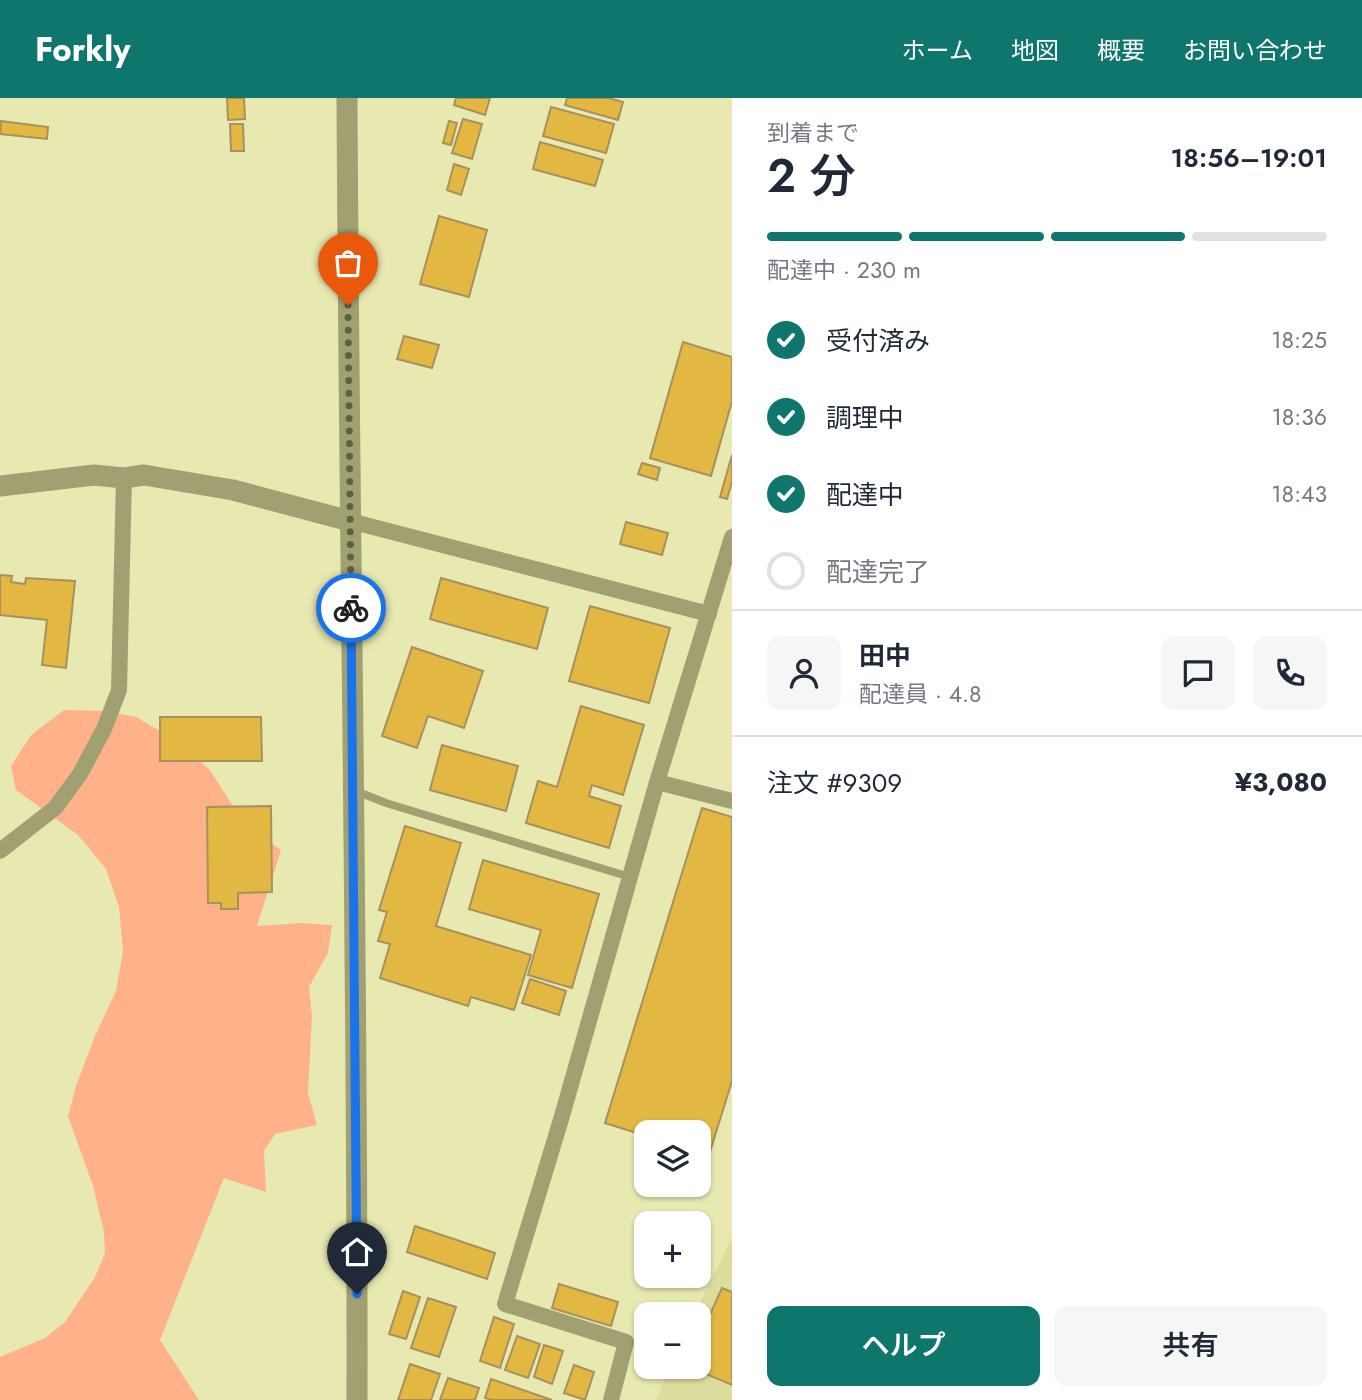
<!DOCTYPE html>
<html lang="ja">
<head>
<meta charset="utf-8">
<style>
	body { margin:0; font-family:Jost,"Noto Sans JP",sans-serif; background:#f6f6f7; color:#1f2937; height:100vh; display:flex; flex-direction:column; font-size:26px; white-space:nowrap }
	* { box-sizing:border-box; margin:0 }
	p { font-size:23px; color:#747a83 }
	.icon { flex:none; width:38px; height:38px; fill:none; stroke:currentColor; stroke-width:2; stroke-linecap:round; stroke-linejoin:round }
	.map { position:relative; flex:1; overflow:hidden }
	.side { display:flex; flex-direction:column; background:#fff; width:630px }
	.side>* { flex:none }
	.fabs { position:absolute; left:634px; top:1022px; display:grid; gap:14px }
	.fabs a { display:grid; place-items:center; width:77px; height:77px; border-radius:14px; background:#fff; box-shadow:0 2px 5px #0004; font-size:35px }
	.pin { position:absolute; display:grid; place-items:center; width:60px; height:60px; color:#fff; margin:-72px -30px; border-radius:50% 50% 50% 0; rotate:-45deg; box-shadow:0 0 7px #0007 }
	.pin .icon { rotate:45deg }
	.courier { position:absolute; display:grid; place-items:center; width:70px; height:70px; margin:-35px; border:5px solid #1a73e8; border-radius:50%; background:#fff; color:#222; box-shadow:0 2px 9px #0007 }
	.summary em { font-style:normal; font-weight:600 }
	.summary div { display:flex; flex-direction:column-reverse }
	.summary { display:flex; align-items:center; justify-content:space-between; height:119px; padding:0 35px }
	h1 { font-size:46px; font-weight:600; line-height:52px }
	.bar { display:grid; grid-template-columns:repeat(4,1fr); gap:10px 7px; align-content:center; height:84px; padding:0 35px }
	.bar i { height:9px; border-radius:5px; background:#e0e1e3 }
	.bar .on { background:#0f766e }
	.bar p { grid-column:span 4 }
	.line { display:flex; align-items:center; gap:18px; padding:0 35px; border-top:2px solid #e0e1e3 }
	.line div { flex:1 }
	.round { display:grid; place-items:center; flex:none; width:74px; height:74px; border-radius:14px; background:#f6f6f7 }
	ol { padding:0 35px; list-style:none }
	li { display:flex; align-items:center; gap:21px; height:77px }
	li p { margin-inline-start:auto }
	li .icon { padding:7px; border-radius:50%; background:#0f766e; color:#fff; stroke-width:4 }
	li:last-child { color:#747a83 }
	li i { width:38px; height:38px; border:4px solid #e0e1e3; border-radius:50% }
	.action { display:flex; gap:14px; margin-top:auto; padding:14px 35px }
	.action a { flex:1; height:80px; border-radius:14px; background:#0f766e; color:#fff; font-size:28px; font-weight:600; line-height:80px; text-align:center }
	.action a+a { background:#f6f6f7; color:#1f2937 }
	header { display:flex; align-items:center; gap:42px; box-sizing:border-box; height:98px; padding:0 35px; background:#0f766e; color:#fff }
	header strong { font-size:33px }
	nav { display:flex; gap:38px; margin-inline-start:auto; font-size:24px }
	main { display:flex; flex:1; min-height:0 }
	.map>svg:first-child { display:block }
	.built { fill:#dcdd9d }
	.green { fill:#ffb189 }
	.building { fill:#e2b842; stroke:#a6915f; stroke-width:2 }
	.lines { fill:none; stroke-linecap:round; stroke-linejoin:round }
	.service { stroke:#a0a072; stroke-width:8 }
	.minor { stroke:#a0a072; stroke-width:16 }
	.tertiary { stroke:#a0a072; stroke-width:21 }
	.done { stroke:#616040; stroke-width:7; stroke-dasharray:0 12.6 }
	.route { stroke:#1a73e8; stroke-width:9 }
</style>
</head>
<body>
<header>
<strong>Forkly</strong>
<nav><a>ホーム</a><a>地図</a><a>概要</a><a>お問い合わせ</a></nav>
</header>
<main>
<div class="map">
<svg width="732" height="1302" viewBox="0 0 732 1302">
	<rect width="100%" height="100%" fill="#e8e9b1"/>
	<path class="built" d="M732 1140V1302H656L670 1269H698V1216H694Z"/>
	<path class="green" d="M64 612 105 613 136 619 177 643 209 671 246 728 281 752 257 828 301 825 332 827 328 855 309 889 312 918 308 995 317 1027 275 1036 264 1053 266 1094 224 1080 160 1242 199 1302H0V1259L45 1240 65 1224 95 1179 105 1155 104 1134 93 1088 68 1018 76 988 95 938 116 893 123 853 119 809 106 771 78 737 16 692 11 668 31 637Z"/>
	<g class="building">
		<path d="M227 0H244L245 21 228 22Z"/>
		<path d="M456 0H490L485 17 454 7Z"/>
		<path d="M567 0H608L623 4 618 22 565 7Z"/>
		<path d="M551 9 614 26 606 55 543 38Z"/>
		<path d="M463 21 482 26 472 61 452 55Z"/>
		<path d="M1 23 48 29 47 41 0 36Z"/>
		<path d="M449 23 457 25 451 47 443 45Z"/>
		<path d="M230 26H243L244 53H231Z"/>
		<path d="M540 44 603 62 595 88 533 71Z"/>
		<path d="M454 66 469 71 461 97 447 92Z"/>
		<path d="M439 118 487 132 469 199 420 186Z"/>
		<path d="M404 238 439 247 432 270 397 261Z"/>
		<path d="M683 244 732 259V303L711 378 650 360Z"/>
		<path d="M732 357V384L727 401 720 399Z"/>
		<path d="M642 365 660 370 657 382 638 376Z"/>
		<path d="M626 424 668 435 662 457 620 446Z"/>
		<path d="M0 477 12 478 11 484 25 486 26 480 75 483 66 570 42 567 47 522 0 517Z"/>
		<path d="M441 480 548 510 537 551 430 521Z"/>
		<path d="M590 508 670 530 649 605 569 583Z"/>
		<path d="M412 549 483 573 464 630 428 618 417 650 382 638Z"/>
		<path d="M581 608 644 627 623 697 592 687 589 698 621 708 609 750 526 725 538 683 557 689Z"/>
		<path d="M160 619H261L262 663H160Z"/>
		<path d="M442 647 518 668 506 713 430 692Z"/>
		<path d="M271 708 272 794 238 795V811H221V805H208L207 709Z"/>
		<path d="M702 710 732 719V983L709 1057 698 1054V1034H646V1038L605 1025Z"/>
		<path d="M405 728 461 745 436 828 531 857 514 912 471 899 468 908 380 880 390 846 378 843 387 814 379 812Z"/>
		<path d="M483 762 599 796 572 890 528 877 541 832 469 811Z"/>
		<path d="M530 881 566 893 559 917 522 905Z"/>
		<path d="M415 1128 495 1155 487 1181 407 1154Z"/>
		<path d="M559 1186 618 1204 611 1228 552 1210Z"/>
		<path d="M722 1190 732 1194V1287L690 1269H698V1243Z"/>
		<path d="M403 1193 420 1199 406 1241 389 1236Z"/>
		<path d="M428 1200 456 1209 439 1259 411 1250Z"/>
		<path d="M494 1219 514 1226 500 1270 480 1263Z"/>
		<path d="M517 1238 540 1246 528 1280 505 1272Z"/>
		<path d="M544 1247 563 1253 552 1286 534 1279Z"/>
		<path d="M410 1266 440 1276 431 1302H398Z"/>
		<path d="M574 1267 594 1274 585 1302 564 1295Z"/>
		<path d="M448 1280 479 1290 475 1302H440Z"/>
		<path d="M491 1281 552 1302H492L485 1300Z"/>
	</g>
	<g class="lines">
		<path class="service" d="M356 693 386 705 630 779"/>
		<g class="minor">
			<path d="M350 423 709 516"/>
			<path d="M657 684 732 703"/>
			<path d="M0 753 55 710 80 676 104 631 119 592 124 380"/>
			<path d="M611 1302 626 1244 505 1206 562 1018 657 684 732 439"/>
		</g>
		<g class="tertiary">
			<path d="M347 0C349 434 358 868 357 1302"/>
			<path d="M0 388 94 377 124 380 144 377 233 392 350 423"/>
		</g>
	</g>
	<g class="lines">
		<path class="done" d="M348 207 351 510"/>
		<path class="route" d="M351 510 357 1196"/>
	</g>
</svg>
<div class="fabs">
<a><svg class="icon" aria-label="layers" viewBox="0 0 24 24"><path d="M12 4l9 5-9 5-9-5zM3 14l9 5 9-5"/></svg></a>
<a>+</a>
<a>−</a>
</div>
<div class="pin" style="left:348px;top:207px;background:#ea580c"><svg class="icon" aria-label="bag" viewBox="0 0 24 24"><path d="M5 8h14l-1 12H6zM9 8a3 3 0 0 1 6 0"/></svg></div>
<div class="pin" style="left:357px;top:1196px;background:#1f2937"><svg class="icon" aria-label="home" viewBox="0 0 24 24"><path d="M3 11l9-7 9 7M6 9v11h12V9"/></svg></div>
<div class="courier" style="left:351px;top:510px"><svg class="icon" aria-label="bike" viewBox="0 0 24 24"><circle cx="6" cy="16" r="4"/><circle cx="18" cy="16" r="4"/><path d="M6 16l4-8h5l3 8M10 8l3 8H6M13 5h3"/></svg></div>
</div>
<section class="side">
<div class="summary"><div><h1>2 分</h1><p>到着まで</p></div><em>18:56–19:01</em></div>
<div class="bar"><i class="on"></i><i class="on"></i><i class="on"></i><i></i><p>配達中 · 230 m</p></div>
<ol>
<li><svg class="icon" aria-label="check" viewBox="0 0 24 24"><path d="M5 12l5 5 9-10"/></svg>受付済み<p>18:25</p></li>
<li><svg class="icon" aria-label="check" viewBox="0 0 24 24"><path d="M5 12l5 5 9-10"/></svg>調理中<p>18:36</p></li>
<li><svg class="icon" aria-label="check" viewBox="0 0 24 24"><path d="M5 12l5 5 9-10"/></svg>配達中<p>18:43</p></li>
<li><i></i>配達完了</li>
</ol>
<div class="line" style="height:126px"><a class="round"><svg class="icon" aria-label="person" viewBox="0 0 24 24"><circle cx="12" cy="8" r="4"/><path d="M4 21q1-7 8-7t8 7"/></svg></a><div><b>田中</b><p>配達員 · 4.8</p></div><a class="round"><svg class="icon" aria-label="chat" viewBox="0 0 24 24"><path d="M4 5h16v11H9l-5 4z"/></svg></a><a class="round"><svg class="icon" aria-label="phone" viewBox="0 0 24 24"><path d="M5 4h4l2 5-3 2q2 4 5 5l2-3 5 2v4C11 20 4 13 5 4z"/></svg></a></div>
<div class="line" style="height:91px"><div>注文 #9309</div><b>¥3,080</b></div>
<div class="action"><a>ヘルプ</a><a>共有</a></div>
</section>
</main>
</body>
</html>
